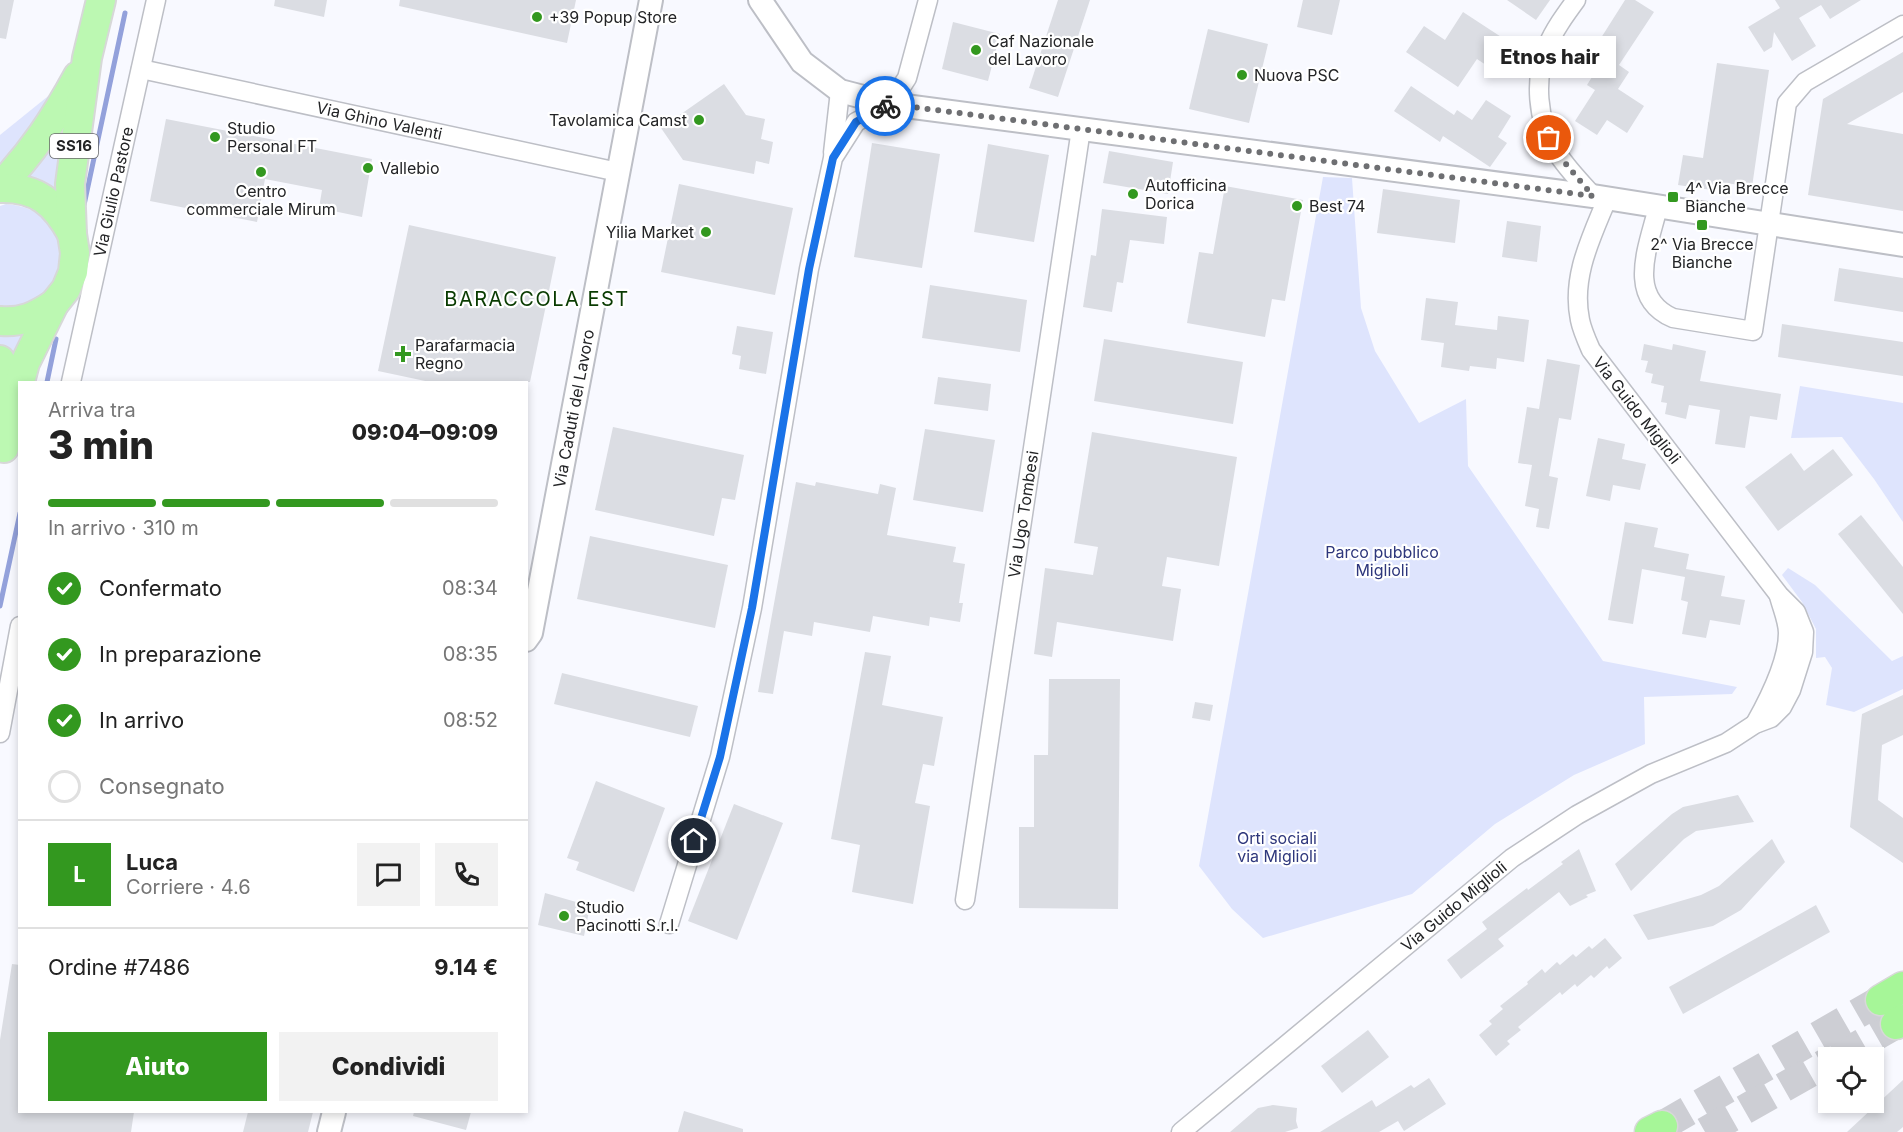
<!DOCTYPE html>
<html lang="it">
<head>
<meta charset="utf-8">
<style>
	body { margin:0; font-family:Inter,sans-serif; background:#f2f2f2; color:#222; height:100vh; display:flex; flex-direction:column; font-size:22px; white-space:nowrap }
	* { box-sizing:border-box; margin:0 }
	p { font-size:20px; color:#767676 }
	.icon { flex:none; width:33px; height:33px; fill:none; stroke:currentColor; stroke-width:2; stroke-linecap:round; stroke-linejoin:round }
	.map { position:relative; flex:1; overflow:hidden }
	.sheet { position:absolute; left:18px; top:381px; width:510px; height:732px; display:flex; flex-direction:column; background:#fff; border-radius:0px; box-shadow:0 3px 9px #0003 }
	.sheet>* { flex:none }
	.controls { position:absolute; left:1818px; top:1047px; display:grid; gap:12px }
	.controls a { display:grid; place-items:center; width:66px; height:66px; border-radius:0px; background:#fff; box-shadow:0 3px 9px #0003; font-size:30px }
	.pin { position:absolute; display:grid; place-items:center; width:51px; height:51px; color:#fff; margin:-26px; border:3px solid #fff; border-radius:50%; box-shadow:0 2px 6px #0007 }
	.courier { position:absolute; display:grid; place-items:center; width:60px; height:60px; margin:-30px; border:4px solid #1a73e8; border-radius:50%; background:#fff; color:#222; box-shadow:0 2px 8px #0007 }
	.bubble { position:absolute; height:42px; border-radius:0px; background:#fff; box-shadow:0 3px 9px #0003; font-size:20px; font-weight:800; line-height:42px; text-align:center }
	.headline em { font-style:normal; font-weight:800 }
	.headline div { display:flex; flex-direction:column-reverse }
	.headline { display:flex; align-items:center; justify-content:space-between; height:102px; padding:0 30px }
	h1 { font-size:39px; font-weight:800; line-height:45px }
	.bar { display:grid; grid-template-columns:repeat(4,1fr); gap:9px 6px; align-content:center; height:72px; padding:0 30px }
	.bar i { height:8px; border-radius:4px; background:#e0e0e0 }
	.bar .selected { background:#33981f }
	.bar p { grid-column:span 4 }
	.line { display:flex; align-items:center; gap:15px; padding:0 30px; border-top:2px solid #e0e0e0 }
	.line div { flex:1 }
	.round { display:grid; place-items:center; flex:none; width:63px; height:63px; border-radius:0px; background:#f2f2f2 }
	ol { padding:0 30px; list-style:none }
	li { display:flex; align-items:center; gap:18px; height:66px }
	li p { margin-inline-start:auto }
	li .icon { padding:6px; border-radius:50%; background:#33981f; color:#fff; stroke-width:4 }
	li:last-child { color:#767676 }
	li i { width:33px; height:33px; border:3px solid #e0e0e0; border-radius:50% }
	.primary-button { display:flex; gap:12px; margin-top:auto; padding:12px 30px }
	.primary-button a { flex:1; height:69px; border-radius:0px; background:#33981f; color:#fff; font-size:24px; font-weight:800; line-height:69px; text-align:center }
	.primary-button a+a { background:#f2f2f2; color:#222 }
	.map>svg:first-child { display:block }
	.green { fill:#dee4fd }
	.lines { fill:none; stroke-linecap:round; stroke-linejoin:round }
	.stream { stroke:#93a1db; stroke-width:5 }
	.building { fill:#dbdde3 }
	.trunk-tunnel { stroke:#cdced4; stroke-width:30; stroke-dasharray:30 15; stroke-linecap:butt }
	.minor-casing { stroke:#bdbfc6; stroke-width:21 }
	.tertiary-casing { stroke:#bdbfc6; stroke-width:26 }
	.primary-casing { stroke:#d7d8d8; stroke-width:32 }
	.trunk-casing { stroke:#d7d8d8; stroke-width:33 }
	.minor { stroke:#fff; stroke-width:18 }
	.tertiary { stroke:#fff; stroke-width:22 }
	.primary { stroke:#bcf8b2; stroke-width:28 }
	.trunk { stroke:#a6f698; stroke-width:30 }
	.done { stroke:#6e6f72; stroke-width:6; stroke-dasharray:0 10.8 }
	.route { stroke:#1a73e8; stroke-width:8 }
	.poi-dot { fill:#33981f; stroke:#fff; stroke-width:2 }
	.labels { text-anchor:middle; stroke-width:4.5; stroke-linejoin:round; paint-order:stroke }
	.shield { fill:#fff; stroke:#656667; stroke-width:1.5 }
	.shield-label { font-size:15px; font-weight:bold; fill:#232426 }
	.poi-label { font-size:16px; fill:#232426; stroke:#fff; text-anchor:start }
	.street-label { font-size:16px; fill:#232426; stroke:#fff }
	.park-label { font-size:16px; fill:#2e377c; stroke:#fff }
	.quarter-label { font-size:20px; letter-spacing:1.5px; fill:#093b01; stroke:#fff }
</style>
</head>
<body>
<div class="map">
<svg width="1903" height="1132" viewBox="0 0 1903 1132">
	<rect width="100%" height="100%" fill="#f8f9ff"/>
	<g class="green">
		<path d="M52 93 54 94 34 126 0 169V135Z"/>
		<path d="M68 110 59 194 28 180 25 173Z"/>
		<path d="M1323 177 1352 178 1361 308 1375 351 1419 423 1466 399 1468 466 1603 661 1737 687 1732 694 1644 697 1645 744 1574 775 1495 824 1412 894 1263 938 1232 909 1199 866Z"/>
		<path d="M6 204C17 205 27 207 37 213 76 236 64 295 23 307 16 309 7 308 0 308V206Z"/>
		<path d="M26 333 20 360 0 348V335L13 336Z"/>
		<path d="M1800 386 1903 403V522L1874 479 1842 437 1791 438Z"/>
		<path d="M1788 568 1815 585 1892 661 1903 656V689L1854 712 1826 705 1832 668 1825 657 1816 658V629L1802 602 1782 575Z"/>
	</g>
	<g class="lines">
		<g class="stream">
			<path d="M84 205 125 13"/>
			<path d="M47 382 56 339"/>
			<path d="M0 606 20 513"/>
		</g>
	</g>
	<g class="building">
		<path d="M0 0H14L6 39 0 38Z"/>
		<path d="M275 0H327L324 17 274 6Z"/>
		<path d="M400 0H576L567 43 399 6Z"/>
		<path d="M1058 0H1090L1058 97 1029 88Z"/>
		<path d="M1303 0H1340L1332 35 1297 27Z"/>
		<path d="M1507 0H1550L1536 20Z"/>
		<path d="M1625 0H1635L1654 12 1619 65 1629 72 1618 89 1644 106 1627 133 1607 120 1597 135 1575 121 1595 90 1587 85 1605 56 1594 49Z"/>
		<path d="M1775 0H1861L1830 19 1821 5 1799 18 1816 46 1792 61 1774 32 1772 47 1764 52 1748 27 1780 8Z"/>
		<path d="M1463 12 1515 46 1498 73 1477 59 1458 87 1406 52 1424 26 1445 40Z"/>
		<path d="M953 22 1000 34 988 81 942 69Z"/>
		<path d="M1208 29 1268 44 1249 123 1189 109Z"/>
		<path d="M1903 52V92L1847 124 1903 134V211L1808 195 1823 99Z"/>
		<path d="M1717 63 1769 70 1752 187 1713 181 1712 190 1678 185 1683 155 1703 158Z"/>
		<path d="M724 84 746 115 765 119 761 139 773 142 769 164 756 161 754 174 683 160 661 128Z"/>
		<path d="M1411 86 1454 115 1457 110 1472 120 1486 100 1511 116 1498 137 1507 143 1490 167 1443 136 1440 142 1394 111Z"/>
		<path d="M166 119 372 159 362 217 319 208 322 190 265 179 257 222 150 201Z"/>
		<path d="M872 143 940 154 922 268 854 257Z"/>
		<path d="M988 144 1049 155 1034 242 974 232Z"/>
		<path d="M1109 151 1173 162 1168 194 1103 183Z"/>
		<path d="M679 184 793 208 775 295 661 272Z"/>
		<path d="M1225 186 1303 200 1285 301 1272 299 1265 337 1187 323 1199 252 1213 254Z"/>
		<path d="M1383 189 1460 200 1455 243 1377 233Z"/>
		<path d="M1102 209 1167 217 1164 244 1130 240 1123 283 1117 282 1112 312 1083 307 1091 255 1096 256Z"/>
		<path d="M1507 221 1541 226 1537 262 1502 257Z"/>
		<path d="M409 225 556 257 530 382H430L378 371Z"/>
		<path d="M1839 268 1903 278V312L1834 301Z"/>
		<path d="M930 285 1027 300 1020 352 922 338Z"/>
		<path d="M1426 298 1458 302 1455 325 1497 330 1498 316 1529 320 1524 362 1497 358 1496 369 1470 366 1469 371 1441 367 1444 343 1421 340Z"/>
		<path d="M1782 324 1903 342V376L1778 357Z"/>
		<path d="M737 326 773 332 766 374 739 369 741 356 732 354Z"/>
		<path d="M1104 339 1243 362 1233 424 1094 401Z"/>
		<path d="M1644 344 1672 350 1673 344 1706 351 1700 381 1781 394 1777 420 1750 416 1745 448 1715 444 1720 410 1689 405 1686 419 1665 414 1667 403 1661 402 1664 386 1651 383 1653 374 1645 372 1648 361 1641 360Z"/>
		<path d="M1547 359 1580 365 1571 420 1559 418 1549 476 1558 478 1549 529 1536 527 1539 509 1525 506 1532 465 1518 463 1527 407 1539 409Z"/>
		<path d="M938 377 991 384 988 411 934 404Z"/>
		<path d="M613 427 744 455 735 500 722 498 714 536 595 510Z"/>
		<path d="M925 429 995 440 983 512 913 500Z"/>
		<path d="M1092 432 1237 457 1219 566 1167 557 1162 586 1181 589 1173 641 1057 622 1052 657 1034 654 1045 568 1093 575 1098 547 1074 543Z"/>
		<path d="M1598 438 1625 444 1622 459 1646 464 1640 490 1613 485 1610 501 1586 496Z"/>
		<path d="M1833 449 1853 475 1778 531 1745 487 1791 453 1804 471Z"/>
		<path d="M796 482 815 486 816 482 878 494 880 484 896 488 887 535 956 547 953 562 965 564 959 603H963L960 622 930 617 929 626 873 616 870 632 814 622 812 636 784 631 773 694 758 692Z"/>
		<path d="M1861 515 1903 567V614L1838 534Z"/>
		<path d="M1625 522 1658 528 1654 547 1689 554 1686 569 1725 576 1721 596 1745 600 1740 625 1710 620 1706 638 1682 634 1688 602 1681 600 1685 577 1642 569 1633 624 1608 620Z"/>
		<path d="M590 536 728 565 715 628 577 599Z"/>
		<path d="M865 652 891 656 882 705 943 717 934 766 923 764 915 803 930 806 913 904 852 892 860 845 831 839Z"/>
		<path d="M562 673 698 706 690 737 554 704Z"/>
		<path d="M1049 679H1120L1118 909 1019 908V827H1034V755H1048Z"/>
		<path d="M1903 695V735L1882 745 1878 800 1903 818V863L1850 827 1862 714Z"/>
		<path d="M1195 702 1213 705 1210 721 1192 718Z"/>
		<path d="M596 781 665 808 634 892 576 870 579 862 567 858Z"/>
		<path d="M1738 795 1754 822 1696 831 1684 839 1631 891 1615 864 1672 814 1683 807Z"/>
		<path d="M734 804 783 823 737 940 688 921Z"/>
		<path d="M1772 839 1785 862 1741 910 1713 926 1648 940 1633 915 1701 895 1719 886Z"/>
		<path d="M1579 849 1596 891 1586 895 1588 897 1570 906 1559 892 1498 939 1504 946 1461 979 1447 960 1487 929 1482 922 1527 888 1528 890 1563 864 1561 862Z"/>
		<path d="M545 893 590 906 584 936 538 925Z"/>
		<path d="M1816 905 1830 932 1683 1014 1669 987Z"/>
		<path d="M1605 938 1622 958 1609 969 1607 966 1594 978 1591 975 1577 987 1575 984 1562 995 1560 992 1518 1027 1521 1030 1507 1041 1510 1044 1496 1056 1479 1035 1492 1024 1489 1021 1503 1009 1500 1006 1528 984 1527 982 1542 969 1545 973 1557 962 1560 965 1573 954 1576 957 1589 946 1592 949Z"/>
		<path d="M12 964 20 965V1112H134L131 1132H0V1040Z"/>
		<path d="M1368 1030 1389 1057 1342 1093 1321 1066Z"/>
		<path d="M1429 1078 1446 1104 1404 1131 1398 1121 1379 1132H1320L1372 1100 1376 1107 1411 1085 1414 1088Z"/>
		<path d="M1903 1080V1127L1897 1132H1847Z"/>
		<path d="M1273 1105 1297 1108 1296 1121 1298 1128 1285 1132H1230L1258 1108Z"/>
		<path d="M684 1111 743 1129V1132H678Z"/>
		<path d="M248 1112H313L308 1132H243Z"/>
		<path d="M414 1112H471L466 1130 413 1116Z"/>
	</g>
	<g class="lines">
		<g class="trunk-tunnel">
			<path d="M1837 1058 1896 1024"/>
			<path d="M1662 1126 1881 1000"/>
			<path d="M1705 1132 1828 1062"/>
		</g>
		<g class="minor-casing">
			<g id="minor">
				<path d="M1576 0C1565 15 1554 30 1547 47 1534 79 1537 120 1555 149 1564 166 1580 181 1593 196"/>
				<path id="s1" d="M141 69 618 172"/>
				<path d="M833 153 840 91"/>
				<path d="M1658 207C1649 245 1625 297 1673 318L1753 331 1787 103 1805 82 1903 25"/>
				<path id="s2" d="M71 382 156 0"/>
				<path d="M1755 724C1769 699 1788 662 1788 633 1788 621 1782 608 1779 596"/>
				<path d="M0 733 20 626"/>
				<path id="s3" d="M965 900 1081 129"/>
				<path d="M669 924 720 757 752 608 809 269 833 158 856 122 890 104 907 78 928 0"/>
				<path id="s4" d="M1181 1132 1512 858 1577 815 1651 774 1726 743 1755 724 1771 718 1782 707 1791 690 1803 652 1804 632 1796 612 1779 595 1591 350C1587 341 1582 330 1580 320 1571 277 1591 238 1607 199"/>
			</g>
		</g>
		<g class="tertiary-casing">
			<g id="tertiary">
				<path d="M760 0 802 62 840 91 890 104 1593 196 1903 245"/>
				<path id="s5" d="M526 640 531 633 651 0"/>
				<path d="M329 1132 334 1112"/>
			</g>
		</g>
		<g class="primary-casing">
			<g id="primary">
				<path d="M0 186C33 152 55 118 78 76"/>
				<path d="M0 188C37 187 55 203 72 234"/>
				<path d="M0 321C22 323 36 316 54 304"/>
				<path d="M0 360 5 371 4 448"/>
				<path d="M20 382 25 363 54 304 66 289 73 272 75 253 72 234 70 184 87 58 101 0"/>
			</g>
		</g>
		<g class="trunk-casing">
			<g id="trunk">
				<path d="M1881 1000 1903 987"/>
				<path d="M1896 1024 1903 1020"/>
				<path d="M1650 1132 1662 1126"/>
			</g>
		</g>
		<use href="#minor" class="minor"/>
		<use href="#tertiary" class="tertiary"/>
		<use href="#primary" class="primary"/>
		<use href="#trunk" class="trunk"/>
	</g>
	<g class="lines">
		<path class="done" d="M885 106 890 104 1593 196 1555 151 1549 138"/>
		<path class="route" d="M694 841 720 757 752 608 809 269 833 158 856 122 885 106"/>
	</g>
	<g class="poi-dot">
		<circle cx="537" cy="17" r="6"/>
		<circle cx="976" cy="50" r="6"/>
		<circle cx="1242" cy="75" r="6"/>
		<circle cx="699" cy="120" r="6"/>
		<circle cx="215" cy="137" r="6"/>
		<circle cx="368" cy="168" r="6"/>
		<circle cx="261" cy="172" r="6"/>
		<circle cx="1133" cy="194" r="6"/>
		<rect x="1667" y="191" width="12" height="12" rx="3"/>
		<circle cx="1297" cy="206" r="6"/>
		<rect x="1696" y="219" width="12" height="12" rx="3"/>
		<circle cx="706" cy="232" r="6"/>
		<path d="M400 345h6v6h6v6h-6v6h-6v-6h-6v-6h6z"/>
		<circle cx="564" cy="916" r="6"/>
	</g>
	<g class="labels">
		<rect class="shield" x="50" y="134" width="48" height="24" rx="4.5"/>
		<g class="shield-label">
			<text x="74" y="151">SS16</text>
		</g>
		<g class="poi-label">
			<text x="549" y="23">+39 Popup Store</text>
			<text x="988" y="47">Caf Nazionale<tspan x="988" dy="18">del Lavoro</tspan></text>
			<text x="1254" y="81">Nuova PSC</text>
			<text x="687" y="126" text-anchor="end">Tavolamica Camst</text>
			<text x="227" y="134">Studio<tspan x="227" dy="18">Personal FT</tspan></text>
			<text x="380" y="174">Vallebio</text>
			<text x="1145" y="191">Autofficina<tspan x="1145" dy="18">Dorica</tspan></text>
			<text x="1685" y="194">4^ Via Brecce<tspan x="1685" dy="18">Bianche</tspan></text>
			<text x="261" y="197" text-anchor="middle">Centro<tspan x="261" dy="18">commerciale Mirum</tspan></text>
			<text x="1309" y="212">Best 74</text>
			<text x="694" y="238" text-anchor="end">Yilia Market</text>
			<text x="1702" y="250" text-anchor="middle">2^ Via Brecce<tspan x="1702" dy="18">Bianche</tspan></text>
			<text x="415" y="351">Parafarmacia<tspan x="415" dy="18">Regno</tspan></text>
			<text x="576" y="913">Studio<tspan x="576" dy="18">Pacinotti S.r.l.</tspan></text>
		</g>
		<g class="street-label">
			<text dy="6" stroke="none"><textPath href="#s1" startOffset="244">Via Ghino Valenti</textPath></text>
			<text dy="6" stroke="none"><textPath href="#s2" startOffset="195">Via Giulio Pastore</textPath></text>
			<text dy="6" stroke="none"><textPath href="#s5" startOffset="237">Via Caduti del Lavoro</textPath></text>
			<text transform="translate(1637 410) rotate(52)" y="6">Via Guido Miglioli</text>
			<text dy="6" stroke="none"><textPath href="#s3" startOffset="390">Via Ugo Tombesi</textPath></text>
			<text dy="6" stroke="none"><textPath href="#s4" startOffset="354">Via Guido Miglioli</textPath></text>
		</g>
		<g class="park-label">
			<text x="1382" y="558">Parco pubblico<tspan x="1382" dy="18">Miglioli</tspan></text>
			<text x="1277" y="844">Orti sociali<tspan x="1277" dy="18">via Miglioli</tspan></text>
		</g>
		<g class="quarter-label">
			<text x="537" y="306">BARACCOLA EST</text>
		</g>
	</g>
</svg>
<div class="controls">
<a><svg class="icon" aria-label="locate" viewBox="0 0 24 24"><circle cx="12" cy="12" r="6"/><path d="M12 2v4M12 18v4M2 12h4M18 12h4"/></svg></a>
</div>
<div class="pin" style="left:1549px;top:138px;background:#ea580c"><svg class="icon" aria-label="bag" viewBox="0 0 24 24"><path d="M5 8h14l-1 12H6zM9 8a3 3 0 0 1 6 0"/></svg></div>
<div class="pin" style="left:694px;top:841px;background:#1f2937"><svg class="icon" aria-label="home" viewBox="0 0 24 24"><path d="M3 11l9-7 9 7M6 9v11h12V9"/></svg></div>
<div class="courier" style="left:885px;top:106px"><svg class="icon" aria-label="bike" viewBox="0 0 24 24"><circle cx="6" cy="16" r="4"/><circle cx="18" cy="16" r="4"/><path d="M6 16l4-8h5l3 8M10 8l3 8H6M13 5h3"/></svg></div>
<div class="bubble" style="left:1484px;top:36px;width:132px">Etnos hair</div>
<section class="sheet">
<div class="headline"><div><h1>3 min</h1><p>Arriva tra</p></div><em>09:04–09:09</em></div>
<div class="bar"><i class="selected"></i><i class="selected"></i><i class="selected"></i><i></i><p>In arrivo · 310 m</p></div>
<ol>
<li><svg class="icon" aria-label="check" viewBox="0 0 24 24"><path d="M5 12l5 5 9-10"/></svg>Confermato<p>08:34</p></li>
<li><svg class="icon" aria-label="check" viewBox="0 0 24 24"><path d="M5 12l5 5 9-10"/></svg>In preparazione<p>08:35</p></li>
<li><svg class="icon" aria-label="check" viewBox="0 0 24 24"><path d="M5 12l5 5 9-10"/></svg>In arrivo<p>08:52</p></li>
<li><i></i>Consegnato</li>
</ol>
<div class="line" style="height:108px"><b class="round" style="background:#33981f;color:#fff">L</b><div><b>Luca</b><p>Corriere · 4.6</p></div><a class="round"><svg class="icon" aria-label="chat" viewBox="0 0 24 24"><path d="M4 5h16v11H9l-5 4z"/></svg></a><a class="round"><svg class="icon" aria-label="phone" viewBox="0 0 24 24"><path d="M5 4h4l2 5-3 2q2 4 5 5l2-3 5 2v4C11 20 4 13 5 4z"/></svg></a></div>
<div class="line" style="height:78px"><div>Ordine #7486</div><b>9.14 €</b></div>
<div class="primary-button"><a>Aiuto</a><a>Condividi</a></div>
</section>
</div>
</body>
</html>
